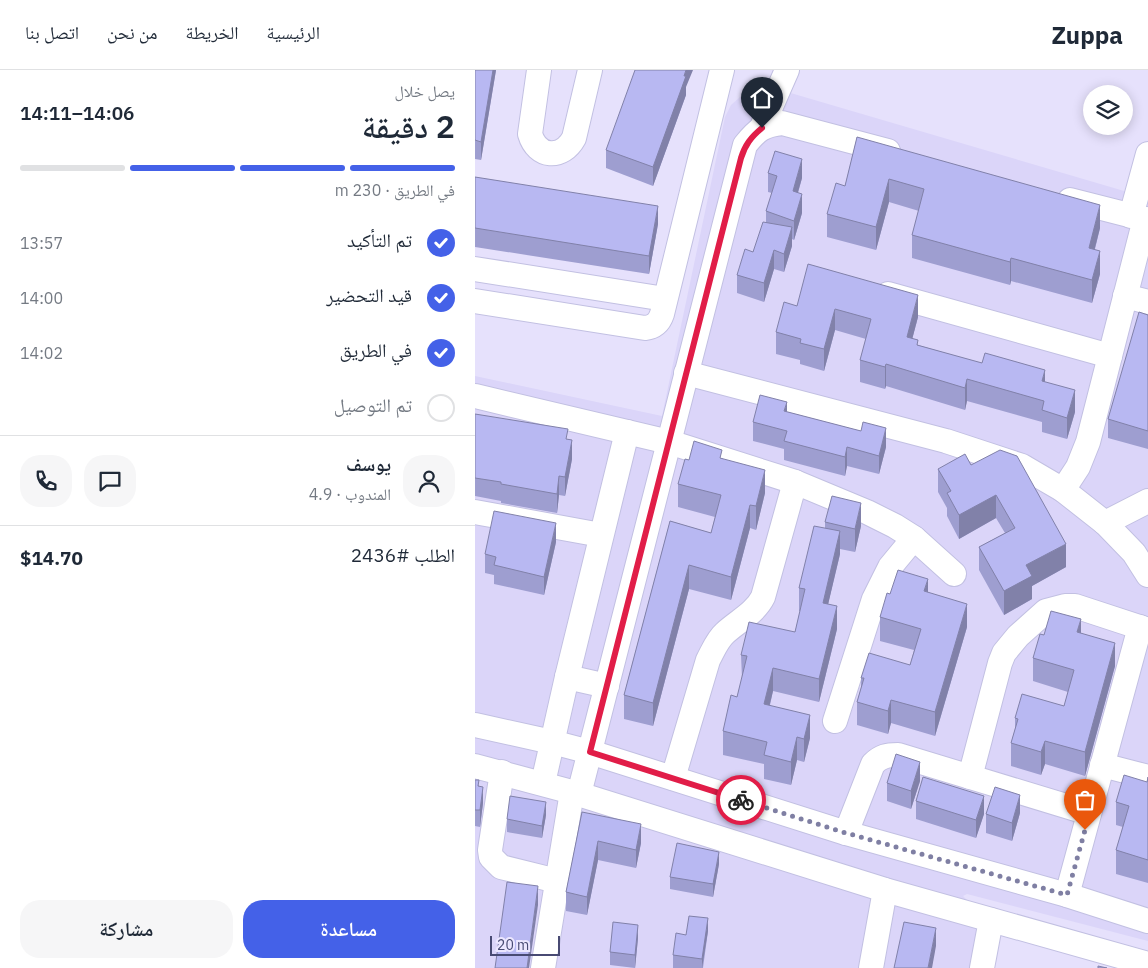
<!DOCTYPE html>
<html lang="ar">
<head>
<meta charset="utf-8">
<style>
	body { margin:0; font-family:"IBM Plex Sans","Noto Naskh Arabic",sans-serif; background:#f6f6f7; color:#1f2937; direction:rtl; height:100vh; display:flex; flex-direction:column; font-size:19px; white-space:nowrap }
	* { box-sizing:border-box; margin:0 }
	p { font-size:16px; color:#747a83 }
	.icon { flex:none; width:28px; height:28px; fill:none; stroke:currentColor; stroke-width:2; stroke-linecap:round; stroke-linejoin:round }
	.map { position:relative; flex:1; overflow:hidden; direction:ltr }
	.drawer { display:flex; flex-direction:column; background:#fff; width:475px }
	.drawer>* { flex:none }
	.fabs { position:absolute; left:608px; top:15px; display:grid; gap:10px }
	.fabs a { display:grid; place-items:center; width:50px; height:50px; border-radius:50%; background:#fff; box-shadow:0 2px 12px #0003; font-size:25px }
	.scale { position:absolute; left:15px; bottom:12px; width:70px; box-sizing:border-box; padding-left:5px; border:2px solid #484a73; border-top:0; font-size:14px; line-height:18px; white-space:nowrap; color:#484a73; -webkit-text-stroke:4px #ece7ff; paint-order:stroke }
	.pin { position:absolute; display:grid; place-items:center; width:42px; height:42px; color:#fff; margin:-51px -21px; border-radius:50% 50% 50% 0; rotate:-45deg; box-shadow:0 0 5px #0007 }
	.pin .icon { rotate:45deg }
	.courier { position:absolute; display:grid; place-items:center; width:50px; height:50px; margin:-25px; border:4px solid #e11d48; border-radius:50%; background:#fff; color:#222; box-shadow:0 1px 6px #0007 }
	.overview em { font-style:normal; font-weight:600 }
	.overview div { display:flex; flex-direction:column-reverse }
	.overview { display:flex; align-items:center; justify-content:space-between; height:85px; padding:0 20px }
	h1 { font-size:32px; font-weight:600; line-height:38px }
	.bar { display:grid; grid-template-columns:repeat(4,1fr); gap:8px 5px; align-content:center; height:60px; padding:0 20px }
	.bar i { height:6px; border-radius:4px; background:#e0e1e3 }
	.bar .on { background:#4461e8 }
	.bar p { grid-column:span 4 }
	.line { display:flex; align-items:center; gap:12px; padding:0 20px; border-top:1px solid #e0e1e3 }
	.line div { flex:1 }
	.round { display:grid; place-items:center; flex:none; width:52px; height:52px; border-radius:20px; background:#f6f6f7 }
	ol { padding:0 20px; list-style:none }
	li { display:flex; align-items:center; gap:15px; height:55px }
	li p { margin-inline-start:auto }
	li .icon { padding:5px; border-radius:50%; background:#4461e8; color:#fff; stroke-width:4 }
	li:last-child { color:#747a83 }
	li i { width:28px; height:28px; border:2px solid #e0e1e3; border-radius:50% }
	.action { display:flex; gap:10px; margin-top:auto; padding:10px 20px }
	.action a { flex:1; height:58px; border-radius:20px; background:#4461e8; color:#fff; font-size:20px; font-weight:600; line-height:58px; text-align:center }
	.action a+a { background:#f6f6f7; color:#1f2937 }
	header { display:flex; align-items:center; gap:30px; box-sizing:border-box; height:70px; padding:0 25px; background:#fff; border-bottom:1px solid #e0e1e3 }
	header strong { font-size:24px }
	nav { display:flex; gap:28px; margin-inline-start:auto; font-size:18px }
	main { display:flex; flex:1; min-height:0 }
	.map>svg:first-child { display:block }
	.residential { fill:#dbd5f9 }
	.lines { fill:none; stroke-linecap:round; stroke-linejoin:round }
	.street-casing { stroke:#c2c0e2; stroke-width:26 }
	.street { stroke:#fff; stroke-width:24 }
	.wall { fill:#9e9ed0 }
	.shaded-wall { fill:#8181a9 }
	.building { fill:#b8b8f2; stroke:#8181a9 }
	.done { stroke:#7f7fa3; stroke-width:5; stroke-dasharray:0 9 }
	.route { stroke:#e11d48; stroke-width:6 }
</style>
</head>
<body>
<header>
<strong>Zuppa</strong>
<nav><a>الرئيسية</a><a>الخريطة</a><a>من نحن</a><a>اتصل بنا</a></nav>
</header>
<main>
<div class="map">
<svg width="673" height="898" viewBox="0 0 673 898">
	<rect width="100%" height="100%" fill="#e6e1fc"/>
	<path class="residential" d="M289 18 302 19 673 128V871L492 824 488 826 499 837 506 850 503 898H0V306L187 346 250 47 256 35 265 27 276 21Z"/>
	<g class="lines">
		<g class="street-casing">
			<g id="street">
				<path d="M64 0 55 64C62 88 87 90 99 68L115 0"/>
				<path d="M287 57 312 0"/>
				<path d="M595 130 673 150"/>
				<path d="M656 146 673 84"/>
				<path d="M0 199 190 229"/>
				<path d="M413 224 635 286"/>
				<path d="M650 226 673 232"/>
				<path d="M0 231 170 258C179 257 184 253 187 244L247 0"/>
				<path d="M211 303 471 371 547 396 588 420 630 453 659 483 673 505"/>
				<path d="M0 326 194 372 320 412 392 442 420 456 439 468 479 504"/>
				<path d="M588 420 603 397 613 372 670 149"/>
				<path d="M0 442 126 465"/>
				<path d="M630 453 673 431"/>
				<path d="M92 607 132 616"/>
				<path d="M360 651 399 529 415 497 439 468"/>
				<path d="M0 655 77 672 115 682 371 763 592 825 673 851"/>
				<path d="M627 695 673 707"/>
				<path d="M0 696 97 722 410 820 673 894"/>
				<path d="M27 702 15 780 16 787 26 797 82 811"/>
				<path d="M495 707 525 593 529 583 543 566 571 541 590 536H600L673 560"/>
				<path d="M198 708 233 590C238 581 242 570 250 563 263 551 280 543 288 527L320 412"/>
				<path d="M68 713 92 607 152 362"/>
				<path d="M104 724 270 75C282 60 288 55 307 53L413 81"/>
				<path d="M371 763 398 694C406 686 412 685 423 685L614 743"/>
				<path d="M592 825 665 557"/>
				<path d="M68 898 97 722"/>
				<path d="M396 898 410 820"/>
				<path d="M507 898 516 850"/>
			</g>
		</g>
		<use href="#street" class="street"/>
	</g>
	<g class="wall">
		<path d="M0 0H21L6 90 0 89Z"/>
		<path d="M211 17V25L178 116 131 98V80Z"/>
		<path d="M382 67 625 158 620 179 625 204 617 233 536 211 535 215 437 188V165L444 141 414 132 401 180 352 167V144L370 116Z"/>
		<path d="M293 103 327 108 323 123 327 143 319 170 317 169V176L309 202 299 199 289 232 262 223V205L278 182 291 153V141L297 123 293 122Z"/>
		<path d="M0 107 183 154 174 204 0 177Z"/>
		<path d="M322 236 443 247 437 269 443 275 570 312 600 342 592 369 567 362V352L492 331 490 340 411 316 410 319 385 312V290L391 269 360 260 349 301 325 294V290L301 284V262Z"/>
		<path d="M673 245V379L633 368V349Z"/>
		<path d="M312 342 411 377 404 404 372 396 370 406 309 390V379L278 371V352Z"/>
		<path d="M0 344 93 370 97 389 90 426 84 425 82 443 26 433V431L0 426Z"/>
		<path d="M247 388 290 423 281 460 275 458 256 530 214 519 178 656 149 649V625L195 451 236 463 240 447 203 437V414L214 390Z"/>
		<path d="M496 395 591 497 557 516V529L529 545 504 500V477L530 463 521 448 484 469 472 446V438L463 422V399Z"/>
		<path d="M350 452 386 456 380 482 365 479V484L353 534 362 559 344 632 298 621 295 635 335 668 329 692 322 690 316 715 289 709V694L248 685V661L262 627 267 608 266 585 320 562 325 541H324V518L350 458Z"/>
		<path d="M81 472 69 525 19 514V505L10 503V484Z"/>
		<path d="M453 522 492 557 460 666 416 653 413 664 382 655V632L386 618V608L435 595 439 580 405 571V547L415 524Z"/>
		<path d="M606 563 640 596 610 706 570 694 566 705 536 696V673L540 659V648L589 636 593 622 558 611V588L569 565Z"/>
		<path d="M673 707V813L641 804V780L648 757 641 755V732L672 712Z"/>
		<path d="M0 710 4 716 8 733 5 757 0 756Z"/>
		<path d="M445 711 436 739 412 731V713Z"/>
		<path d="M441 731 509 744 501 768 441 749Z"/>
		<path d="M107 742 166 773 161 798 123 790 112 845 91 841V822Z"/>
		<path d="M545 743 537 771 511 763V744Z"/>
		<path d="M71 745 67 768 32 762V749Z"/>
		<path d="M244 794 238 827 195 819V807Z"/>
		<path d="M233 861 228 898H198V885L211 865Z"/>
		<path d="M163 868 160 898 135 895V882Z"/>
	</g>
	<g class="shaded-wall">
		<path d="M18 0H21L6 90V72Z"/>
		<path d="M211 0H218L211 17V25L178 116V97Z"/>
		<path d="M327 89V108L318 139V121Z"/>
		<path d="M414 109V132L401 180V157Z"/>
		<path d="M327 124V143L319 170V151Z"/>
		<path d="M625 135V158L614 201V178Z"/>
		<path d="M183 136V154L174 204V186Z"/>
		<path d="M317 157V176L309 202V184Z"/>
		<path d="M299 180V199L289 232V213Z"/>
		<path d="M625 181V204L617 233V210Z"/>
		<path d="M536 188V211L535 215V192Z"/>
		<path d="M443 225V247L432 289V267Z"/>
		<path d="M360 239V260L349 301V279Z"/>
		<path d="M411 294V316L410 319V297Z"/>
		<path d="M570 300V322L567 311Z"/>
		<path d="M492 309V331L490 340V318Z"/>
		<path d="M600 320V342L592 369V348Z"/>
		<path d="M312 332V350L309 341Z"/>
		<path d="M411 358V377L404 404V386Z"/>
		<path d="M97 370V389L90 426V407Z"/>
		<path d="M372 377V396L370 406V387Z"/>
		<path d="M290 400V423L281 460V436Z"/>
		<path d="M84 406V425L82 443V424Z"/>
		<path d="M521 425V448L484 469V445Z"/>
		<path d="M386 433V456L380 482V459Z"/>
		<path d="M275 435V458L256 530V507Z"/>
		<path d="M81 453V472L69 525V507Z"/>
		<path d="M365 461V484L348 556V533Z"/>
		<path d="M591 474V497L557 516V529L529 545V521L551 495Z"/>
		<path d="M214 495V519L178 656V633Z"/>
		<path d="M453 509V532L449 521Z"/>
		<path d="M492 534V557L460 666V642Z"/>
		<path d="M362 536V559L344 632V609Z"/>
		<path d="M606 549V573L602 562Z"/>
		<path d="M640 573V596L610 706V682Z"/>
		<path d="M298 598V621L289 658V634Z"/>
		<path d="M416 630V653L413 664V641Z"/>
		<path d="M335 645V668L329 692V669Z"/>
		<path d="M322 667V690L316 715V692Z"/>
		<path d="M570 671V694L566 705V682Z"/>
		<path d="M445 692V711L436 739V721Z"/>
		<path d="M8 717V733L5 757V740Z"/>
		<path d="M545 725V743L537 771V753Z"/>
		<path d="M509 726V744L501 768V750Z"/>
		<path d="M71 732V745L67 768V756Z"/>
		<path d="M166 754V773L161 798V780Z"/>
		<path d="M123 771V790L112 845V827Z"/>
		<path d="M244 782V794L238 827V814Z"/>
		<path d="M63 816V835L54 898H52Z"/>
		<path d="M233 848V861L227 898V889Z"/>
		<path d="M163 855V868L160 898V885Z"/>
		<path d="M461 858V876L457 898H453Z"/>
	</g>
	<g class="building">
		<path d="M0 0H18L6 72 0 70Z"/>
		<path d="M160 0H211L209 6H211L178 97 131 80Z"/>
		<path d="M382 67 625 135 614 178 625 181 617 210 536 188 535 192 437 165 449 119 414 109 401 157 352 144 361 113 370 116Z"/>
		<path d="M300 81 327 89 318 121 327 124 319 151 291 141 302 106 293 103Z"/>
		<path d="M0 107 183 136 174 186 0 158Z"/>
		<path d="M288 152 317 157 309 184 299 180 289 213 262 205 270 179 278 182Z"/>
		<path d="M333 194 443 225 432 267 443 270 442 275 507 293 510 283 570 300 567 311 600 320 592 348 567 340 569 331 492 309 490 318 411 294 410 297 385 290 396 249 360 239 349 279 325 273 326 269 301 262 309 232 322 236Z"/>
		<path d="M664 242 673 245V361L633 349Z"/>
		<path d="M285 325 312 332 309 341 386 361 388 352 411 358 404 386 372 377 370 387 309 371 312 361 278 352Z"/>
		<path d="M0 344 93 359 91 369 97 370 90 407 84 406 82 424 26 414V412L0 408Z"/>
		<path d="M219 371 247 380 245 388 290 400 281 436 275 435 256 507 214 495 178 633 149 625 195 451 236 463 246 425 203 414 210 389 214 390Z"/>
		<path d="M525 380 542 386 591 474 551 495 557 506 529 521 504 477 540 458 521 425 484 445 472 423 476 421 463 399 490 384 496 395Z"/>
		<path d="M357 426 386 433 380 459 350 452Z"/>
		<path d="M19 441 81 453 69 507 19 495 21 487 10 484Z"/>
		<path d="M339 456 365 461 348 533 362 536 344 609 298 598 289 634 335 645 329 669 322 667 316 692 289 685 292 672 248 661 256 625 262 627 272 586 266 585 274 552 320 562 330 519 324 518Z"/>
		<path d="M423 500 453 509 449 521 492 534 460 642 416 630 413 641 382 632 389 608H386L394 583 435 595 446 559 405 547 412 523 415 524Z"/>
		<path d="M576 541 606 549 602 562 640 573 610 682 570 671 566 682 536 673 543 649 540 648 547 624 589 636 599 600 558 588 565 564 569 565Z"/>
		<path d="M421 684 445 692 436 721 412 713Z"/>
		<path d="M649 705 672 712 673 707V790L641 780 654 736 641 732Z"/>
		<path d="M448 707 509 726 501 750 441 731Z"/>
		<path d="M0 710H4L3 716 8 717 5 740H0Z"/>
		<path d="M520 717 545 725 537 753 511 744Z"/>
		<path d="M35 726 71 732 67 756 32 749Z"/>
		<path d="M107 742 166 754 161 780 123 771 112 827 91 822Z"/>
		<path d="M202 773 244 782 238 814 195 807Z"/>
		<path d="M32 812 63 816 52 898H20Z"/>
		<path d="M214 846 233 848 227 889 198 885 201 863 211 865Z"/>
		<path d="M138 852 163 855 160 885 135 882Z"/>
		<path d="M429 852 461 858 453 898H419Z"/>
		<path d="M623 896 632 898H623Z"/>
	</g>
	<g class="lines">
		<path class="done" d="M266 730 371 763 592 825 610 760"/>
		<path class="route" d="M266 730 115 682 266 88C270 75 276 67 287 58"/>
	</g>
</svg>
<div class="fabs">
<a><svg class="icon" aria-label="layers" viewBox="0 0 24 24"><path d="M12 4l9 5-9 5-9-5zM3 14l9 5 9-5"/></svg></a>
</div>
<div class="scale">20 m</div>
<div class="pin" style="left:610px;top:760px;background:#ea580c"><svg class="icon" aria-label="bag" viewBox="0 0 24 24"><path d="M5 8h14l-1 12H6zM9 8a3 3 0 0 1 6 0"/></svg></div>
<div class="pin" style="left:287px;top:58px;background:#1f2937"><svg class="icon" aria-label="home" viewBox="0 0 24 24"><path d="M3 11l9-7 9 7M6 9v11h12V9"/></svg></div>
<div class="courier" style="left:266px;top:730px"><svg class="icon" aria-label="bike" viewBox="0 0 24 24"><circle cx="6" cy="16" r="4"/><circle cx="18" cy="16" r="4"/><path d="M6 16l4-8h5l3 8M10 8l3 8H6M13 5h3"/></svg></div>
</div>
<section class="drawer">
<div class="overview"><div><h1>2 دقيقة</h1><p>يصل خلال</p></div><em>14:06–14:11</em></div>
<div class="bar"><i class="on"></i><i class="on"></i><i class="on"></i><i></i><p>في الطريق · 230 m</p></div>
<ol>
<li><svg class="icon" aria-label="check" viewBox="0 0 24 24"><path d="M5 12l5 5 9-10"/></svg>تم التأكيد<p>13:57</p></li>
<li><svg class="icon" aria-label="check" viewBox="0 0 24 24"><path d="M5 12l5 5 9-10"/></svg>قيد التحضير<p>14:00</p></li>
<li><svg class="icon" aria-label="check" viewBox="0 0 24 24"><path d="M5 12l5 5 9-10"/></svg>في الطريق<p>14:02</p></li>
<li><i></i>تم التوصيل</li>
</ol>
<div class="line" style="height:90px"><a class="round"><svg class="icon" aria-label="person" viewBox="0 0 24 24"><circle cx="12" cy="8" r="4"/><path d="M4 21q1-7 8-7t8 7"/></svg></a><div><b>يوسف</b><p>المندوب · 4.9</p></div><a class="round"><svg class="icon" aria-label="chat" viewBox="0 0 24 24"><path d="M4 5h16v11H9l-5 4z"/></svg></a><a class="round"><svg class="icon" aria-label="phone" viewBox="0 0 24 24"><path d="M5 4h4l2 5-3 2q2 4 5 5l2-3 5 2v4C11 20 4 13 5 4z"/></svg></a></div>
<div class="line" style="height:65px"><div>الطلب #2436</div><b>$14.70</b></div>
<div class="action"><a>مساعدة</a><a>مشاركة</a></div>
</section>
</main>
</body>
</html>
